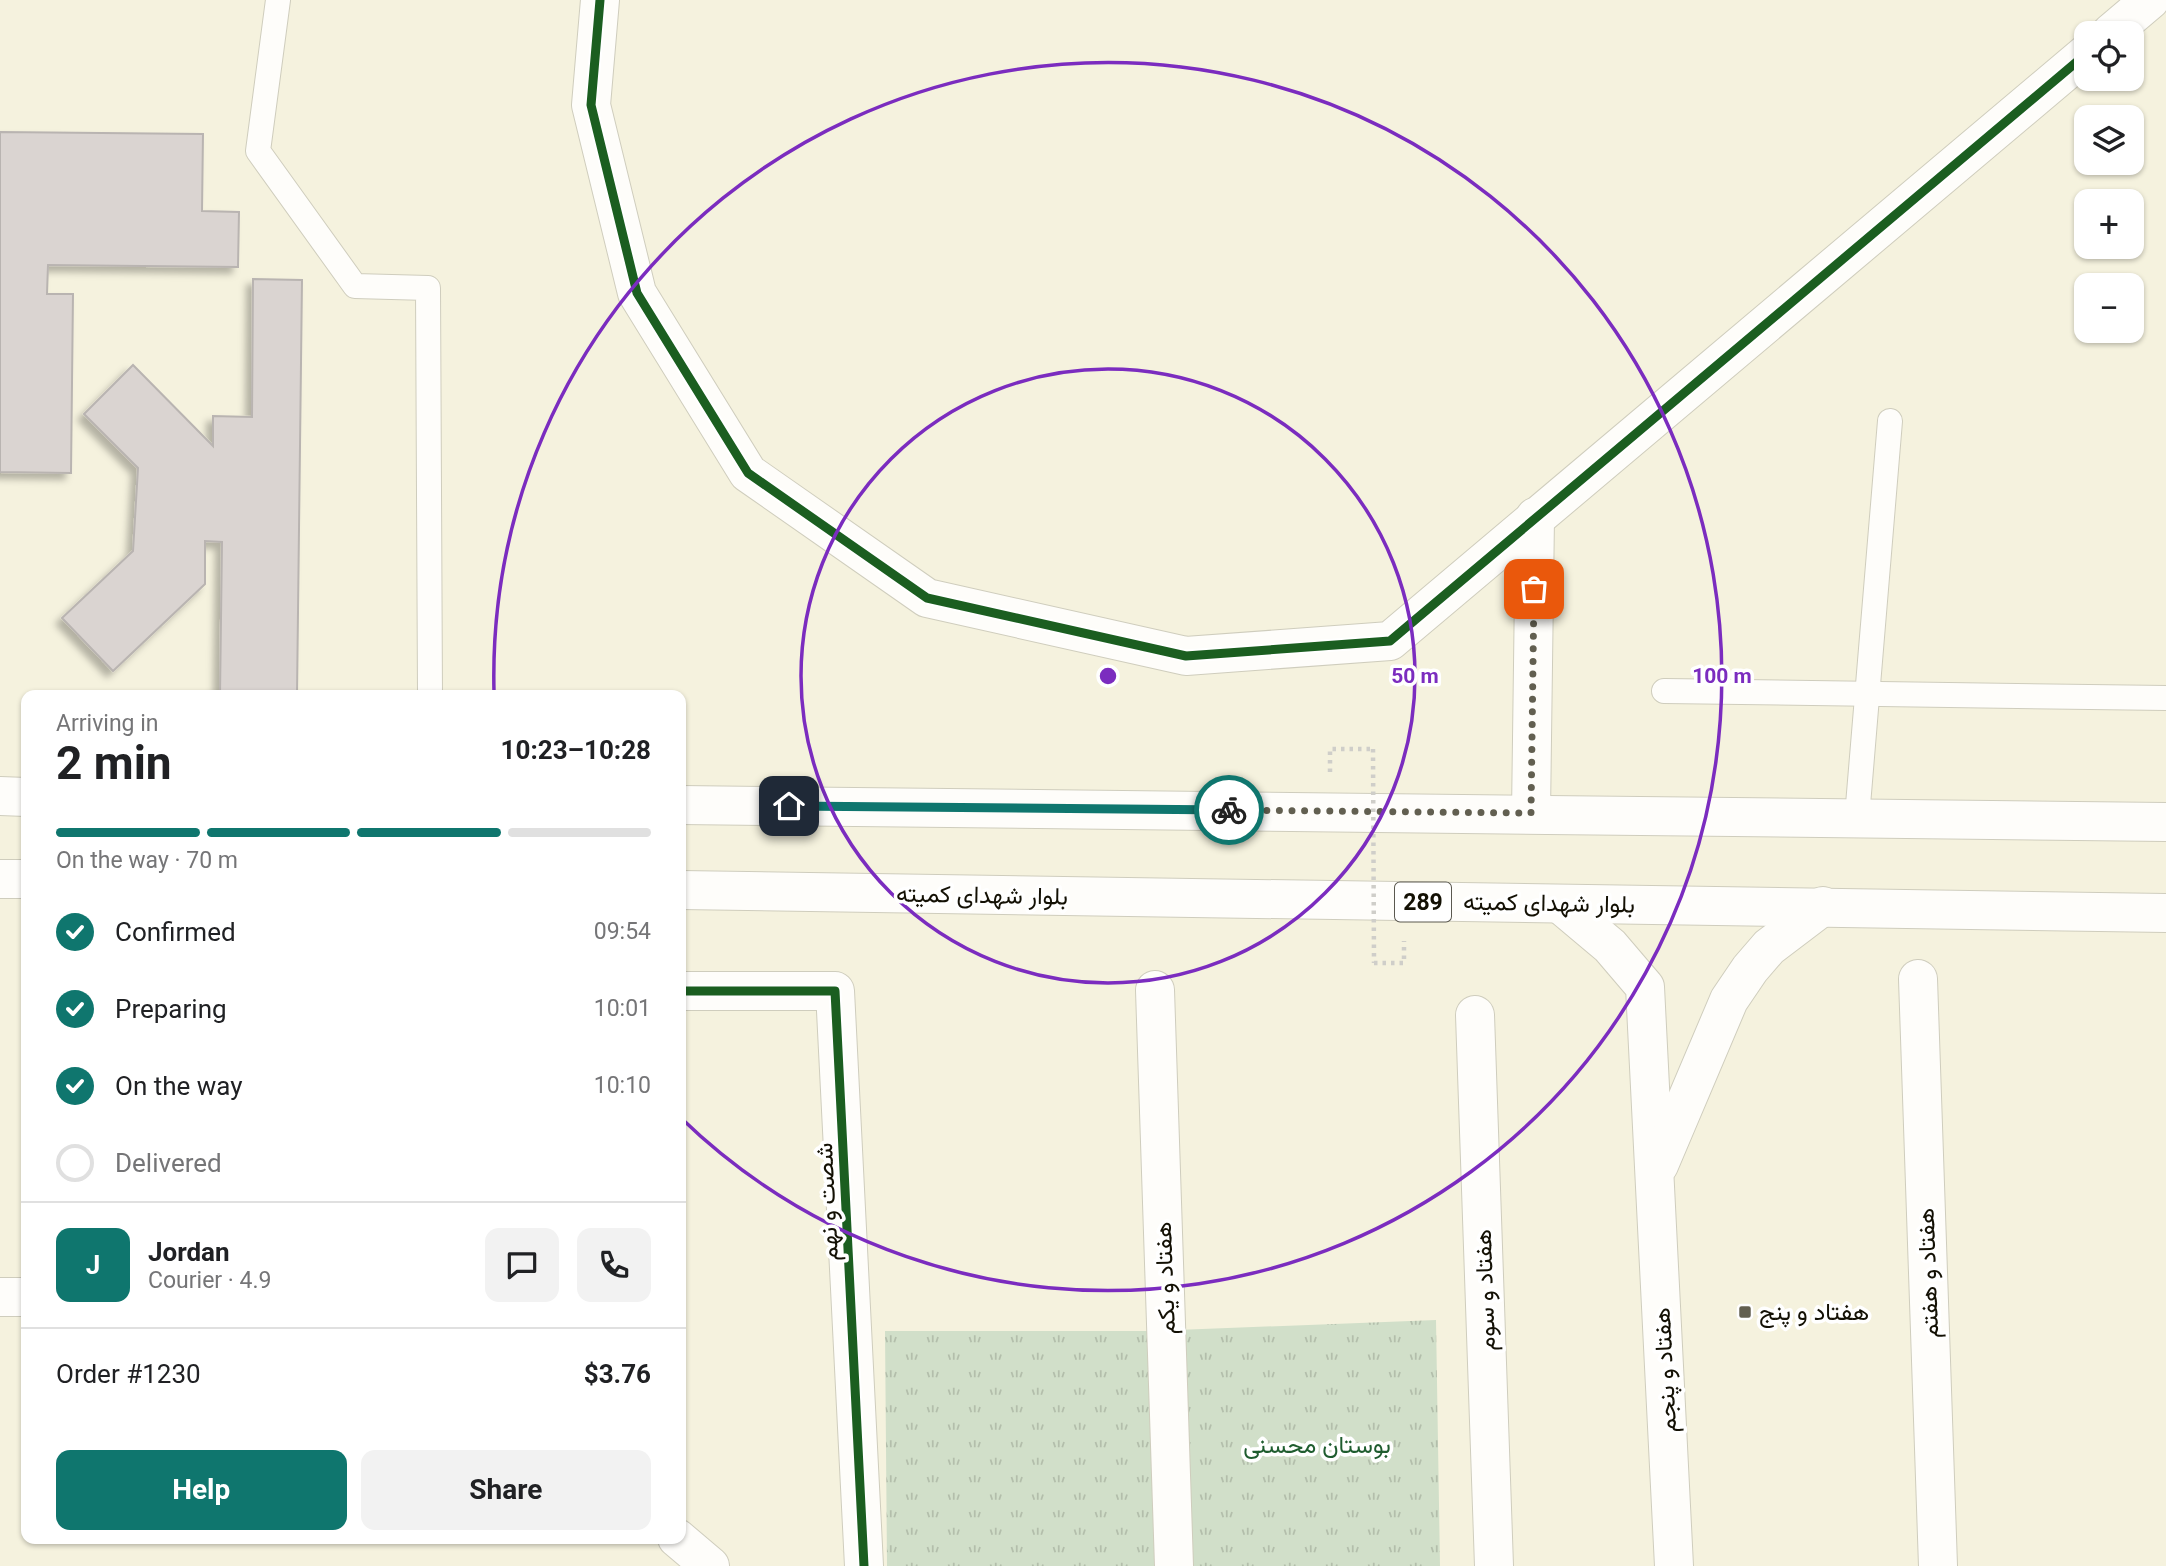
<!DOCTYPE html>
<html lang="en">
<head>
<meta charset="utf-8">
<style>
	body { margin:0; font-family:Roboto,Vazirmatn,sans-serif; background:#f2f2f2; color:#202124; height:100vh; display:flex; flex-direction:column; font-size:26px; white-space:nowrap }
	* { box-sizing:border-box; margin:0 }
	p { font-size:23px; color:#757577 }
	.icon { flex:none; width:38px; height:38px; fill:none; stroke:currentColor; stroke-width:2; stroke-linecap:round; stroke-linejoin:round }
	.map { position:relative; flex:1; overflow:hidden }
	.details { position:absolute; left:21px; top:690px; width:665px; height:854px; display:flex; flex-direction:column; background:#fff; border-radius:14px; box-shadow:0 2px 5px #0004 }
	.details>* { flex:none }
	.tools { position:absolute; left:2074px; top:21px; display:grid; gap:14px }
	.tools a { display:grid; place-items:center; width:70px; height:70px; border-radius:14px; background:#fff; box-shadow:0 2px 5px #0004; font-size:35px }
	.pin { position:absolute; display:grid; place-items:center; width:60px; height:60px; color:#fff; margin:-30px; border-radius:14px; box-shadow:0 4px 10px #0006 }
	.courier { position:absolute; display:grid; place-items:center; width:70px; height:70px; margin:-35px; border:5px solid #0f766e; border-radius:50%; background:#fff; color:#222; box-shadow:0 2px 9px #0007 }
	.headline em { font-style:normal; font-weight:700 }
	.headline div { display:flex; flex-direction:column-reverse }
	.headline { display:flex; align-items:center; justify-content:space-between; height:119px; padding:0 35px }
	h1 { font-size:46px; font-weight:700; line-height:52px }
	.bar { display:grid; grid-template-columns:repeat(4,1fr); gap:10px 7px; align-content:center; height:84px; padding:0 35px }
	.bar i { height:9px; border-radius:5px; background:#e0e0e0 }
	.bar .on { background:#0f766e }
	.bar p { grid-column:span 4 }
	.line { display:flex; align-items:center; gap:18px; padding:0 35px; border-top:2px solid #e0e0e0 }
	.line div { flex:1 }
	.round { display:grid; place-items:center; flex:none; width:74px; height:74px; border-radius:14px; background:#f2f2f2 }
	ol { padding:0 35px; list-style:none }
	li { display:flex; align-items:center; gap:21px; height:77px }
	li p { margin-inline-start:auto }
	li .icon { padding:7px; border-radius:50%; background:#0f766e; color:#fff; stroke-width:4 }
	li:last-child { color:#757577 }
	li i { width:38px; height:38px; border:4px solid #e0e0e0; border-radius:50% }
	.action { display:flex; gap:14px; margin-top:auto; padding:14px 35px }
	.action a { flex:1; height:80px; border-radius:14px; background:#0f766e; color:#fff; font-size:28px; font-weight:700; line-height:80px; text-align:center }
	.action a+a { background:#f2f2f2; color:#202124 }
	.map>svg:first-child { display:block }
	.park { fill:url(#park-tufts) }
	.building { fill:#dad4d1; stroke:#b9b4b1; stroke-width:2; filter:url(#shadow) }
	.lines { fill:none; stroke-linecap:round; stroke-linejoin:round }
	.lane-casing { stroke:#cfcdbd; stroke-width:26 }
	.street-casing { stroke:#cfcdbd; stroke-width:40 }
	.secondary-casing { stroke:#cfcdbd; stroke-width:40 }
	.primary-casing { stroke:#cfcdbd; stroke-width:40 }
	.path { stroke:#cfcec9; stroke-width:4.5; stroke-dasharray:3.5 5; stroke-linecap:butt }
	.lane { stroke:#fefdfa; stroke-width:24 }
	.street { stroke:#fefdfa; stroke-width:38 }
	.secondary { stroke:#fefdfa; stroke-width:38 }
	.primary { stroke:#fefdfa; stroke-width:38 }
	.path-bridge { stroke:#cfcec9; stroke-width:4.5; stroke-dasharray:3.5 5; stroke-linecap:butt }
	.cycleway-casing { stroke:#fff; stroke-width:13 }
	.cycleway { stroke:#1b5e20; stroke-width:9 }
	.done { stroke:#625f50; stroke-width:7; stroke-dasharray:0 12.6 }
	.route { stroke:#0f766e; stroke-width:9 }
	.ring { fill:none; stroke:#7b2cbf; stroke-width:3.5 }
	.poi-dot { fill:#625f50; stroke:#fff; stroke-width:2.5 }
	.labels { text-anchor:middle; stroke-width:7; stroke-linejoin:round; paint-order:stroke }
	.shield { fill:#fff; stroke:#5a584f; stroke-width:2 }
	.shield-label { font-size:23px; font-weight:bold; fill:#131004 }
	.street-label { font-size:24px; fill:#131004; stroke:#fff }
	.poi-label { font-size:24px; fill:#131004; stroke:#fff; text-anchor:start }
	.park-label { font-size:24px; fill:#1e5c2e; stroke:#fff }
	.centre { fill:#7b2cbf; stroke:#fff; stroke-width:3.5 }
	.ring-label { font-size:21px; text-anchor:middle; font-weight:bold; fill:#7b2cbf; stroke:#fff; stroke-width:7; stroke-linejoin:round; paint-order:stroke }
</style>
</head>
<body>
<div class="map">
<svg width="2166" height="1566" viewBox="0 0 2166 1566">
	<defs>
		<pattern id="park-tufts" width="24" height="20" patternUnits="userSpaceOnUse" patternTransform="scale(1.75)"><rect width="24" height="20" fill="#d1dfc9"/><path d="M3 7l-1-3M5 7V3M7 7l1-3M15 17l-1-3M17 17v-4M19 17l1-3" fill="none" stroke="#b3beab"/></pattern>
		<filter id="shadow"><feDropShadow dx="-6" dy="6" stdDeviation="3.5" flood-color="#0004"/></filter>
	</defs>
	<rect width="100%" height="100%" fill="#f5f2de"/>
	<path class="park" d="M1436 1320 1440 1566H887L885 1331H1151Z"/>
	<g class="building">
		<path d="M0 132 203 134 202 211 239 212 238 267 48 265 47 294H73L71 473 0 472Z"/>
		<path d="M253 279 302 280 297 695H220L222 542 205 541V584L113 671 62 618 133 551 138 468 84 414 133 365 213 446V416L252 417Z"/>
	</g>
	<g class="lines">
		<g class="lane-casing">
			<g id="lane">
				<path d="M278 0 258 151 355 286 428 288 430 695"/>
				<path d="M1664 691 2166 698"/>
				<path d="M1857 817 1890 421"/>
			</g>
		</g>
		<g class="street-casing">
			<g id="street">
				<path d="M600 0 591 105 637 293 748 473 927 598 1186 656 1390 641 2086 54"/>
				<path d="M2111 33 2150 0"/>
				<path d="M1531 813 1535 517"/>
				<path d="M1918 979 1938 1566"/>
				<path d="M1155 990 1174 1566"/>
				<path d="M681 991H835L864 1566"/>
				<path d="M1475 1015 1494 1566"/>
			</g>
		</g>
		<g class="secondary-casing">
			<g id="secondary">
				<path d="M1560 904 1610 946 1645 987 1674 1566"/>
				<path d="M1659 1165 1729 1000 1750 969 1769 947 1823 906"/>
				<path d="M0 1297H26"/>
				<path d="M677 1538 710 1566"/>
			</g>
		</g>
		<g class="primary-casing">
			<g id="primary">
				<path d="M0 796 26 797"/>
				<path d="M681 805 2166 822"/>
				<path d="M0 879H26"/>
				<path d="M681 890 2166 913"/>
			</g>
		</g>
		<g class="path">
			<path d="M1330 772V749H1373"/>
			<path d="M1374 963H1404V941"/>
		</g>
		<use href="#lane" class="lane"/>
		<use href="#street" class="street"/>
		<use href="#secondary" class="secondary"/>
		<use href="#primary" class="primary"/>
		<path class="path-bridge" d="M1373 749 1374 963"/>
		<g class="cycleway-casing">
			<g id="cycleway">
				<path d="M600 0 591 105 637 293 748 473 927 598 1186 656 1390 641 2086 54"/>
				<path d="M681 991H835L864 1566"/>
			</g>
		</g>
		<use href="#cycleway" class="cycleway"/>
	</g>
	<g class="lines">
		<path class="done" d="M1229 810 1531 813 1534 589"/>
		<path class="route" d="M789 806 1229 810"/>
	</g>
	<g class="ring">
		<circle cx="1108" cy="676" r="307"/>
		<path d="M494 692A614 614 0 1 1 681 1118"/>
	</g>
	<rect class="poi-dot" x="1738" y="1305" width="14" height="14" rx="3.5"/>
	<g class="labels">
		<rect class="shield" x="1395" y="882.5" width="56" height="39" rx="5"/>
		<g class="shield-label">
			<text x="1423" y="910">289</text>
		</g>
		<g class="street-label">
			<text transform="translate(982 895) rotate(1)" y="8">بلوار شهدای کمیته</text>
			<text transform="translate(1549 903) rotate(1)" y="8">بلوار شهدای کمیته</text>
			<text transform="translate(827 1202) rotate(-93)" y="8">شصت و نهم</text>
			<text transform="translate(1928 1273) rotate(-92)" y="8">هفتاد و هفتم</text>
			<text transform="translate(1165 1278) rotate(-92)" y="8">هفتاد و یکم</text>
			<text transform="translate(1485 1290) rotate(-92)" y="8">هفتاد و سوم</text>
			<text transform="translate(1665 1370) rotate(-93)" y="8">هفتاد و پنجم</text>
		</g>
		<g class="poi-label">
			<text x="1759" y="1320">هفتاد و پنج</text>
		</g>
		<g class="park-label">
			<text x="1317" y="1453">بوستان محسنی</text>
		</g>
	</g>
	<circle cx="1108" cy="676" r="10" class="centre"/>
	<g class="ring-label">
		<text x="1415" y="683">50 m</text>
		<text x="1722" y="683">100 m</text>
	</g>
</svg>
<div class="tools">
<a><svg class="icon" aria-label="locate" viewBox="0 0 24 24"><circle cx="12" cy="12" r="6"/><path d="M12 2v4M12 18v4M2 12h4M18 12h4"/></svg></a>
<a><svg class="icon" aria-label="layers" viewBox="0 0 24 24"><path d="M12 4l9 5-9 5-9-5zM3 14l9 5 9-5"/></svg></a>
<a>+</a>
<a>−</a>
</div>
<div class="pin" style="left:1534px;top:589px;background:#ea580c"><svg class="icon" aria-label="bag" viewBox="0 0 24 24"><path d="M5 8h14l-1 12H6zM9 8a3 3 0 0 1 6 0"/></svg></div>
<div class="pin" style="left:789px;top:806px;background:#1f2937"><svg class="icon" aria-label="home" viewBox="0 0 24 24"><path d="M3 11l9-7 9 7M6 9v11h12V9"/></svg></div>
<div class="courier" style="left:1229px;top:810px"><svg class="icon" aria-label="bike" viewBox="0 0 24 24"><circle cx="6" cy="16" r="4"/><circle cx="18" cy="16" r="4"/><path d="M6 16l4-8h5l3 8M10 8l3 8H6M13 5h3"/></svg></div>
<section class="details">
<div class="headline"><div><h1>2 min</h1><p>Arriving in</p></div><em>10:23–10:28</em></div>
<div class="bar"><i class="on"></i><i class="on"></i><i class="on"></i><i></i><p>On the way · 70 m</p></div>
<ol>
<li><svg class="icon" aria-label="check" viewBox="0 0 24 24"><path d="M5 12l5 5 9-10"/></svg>Confirmed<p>09:54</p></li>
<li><svg class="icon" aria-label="check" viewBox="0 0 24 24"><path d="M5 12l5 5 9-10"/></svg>Preparing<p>10:01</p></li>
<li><svg class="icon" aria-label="check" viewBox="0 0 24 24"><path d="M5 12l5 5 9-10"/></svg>On the way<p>10:10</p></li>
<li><i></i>Delivered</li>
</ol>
<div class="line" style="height:126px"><b class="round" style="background:#0f766e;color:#fff">J</b><div><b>Jordan</b><p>Courier · 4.9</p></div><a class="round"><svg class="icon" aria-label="chat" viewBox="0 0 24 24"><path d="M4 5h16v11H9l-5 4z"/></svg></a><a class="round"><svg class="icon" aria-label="phone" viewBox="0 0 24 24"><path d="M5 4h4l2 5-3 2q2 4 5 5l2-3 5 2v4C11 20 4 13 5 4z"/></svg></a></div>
<div class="line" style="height:91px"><div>Order #1230</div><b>$3.76</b></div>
<div class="action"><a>Help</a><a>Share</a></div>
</section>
</div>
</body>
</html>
